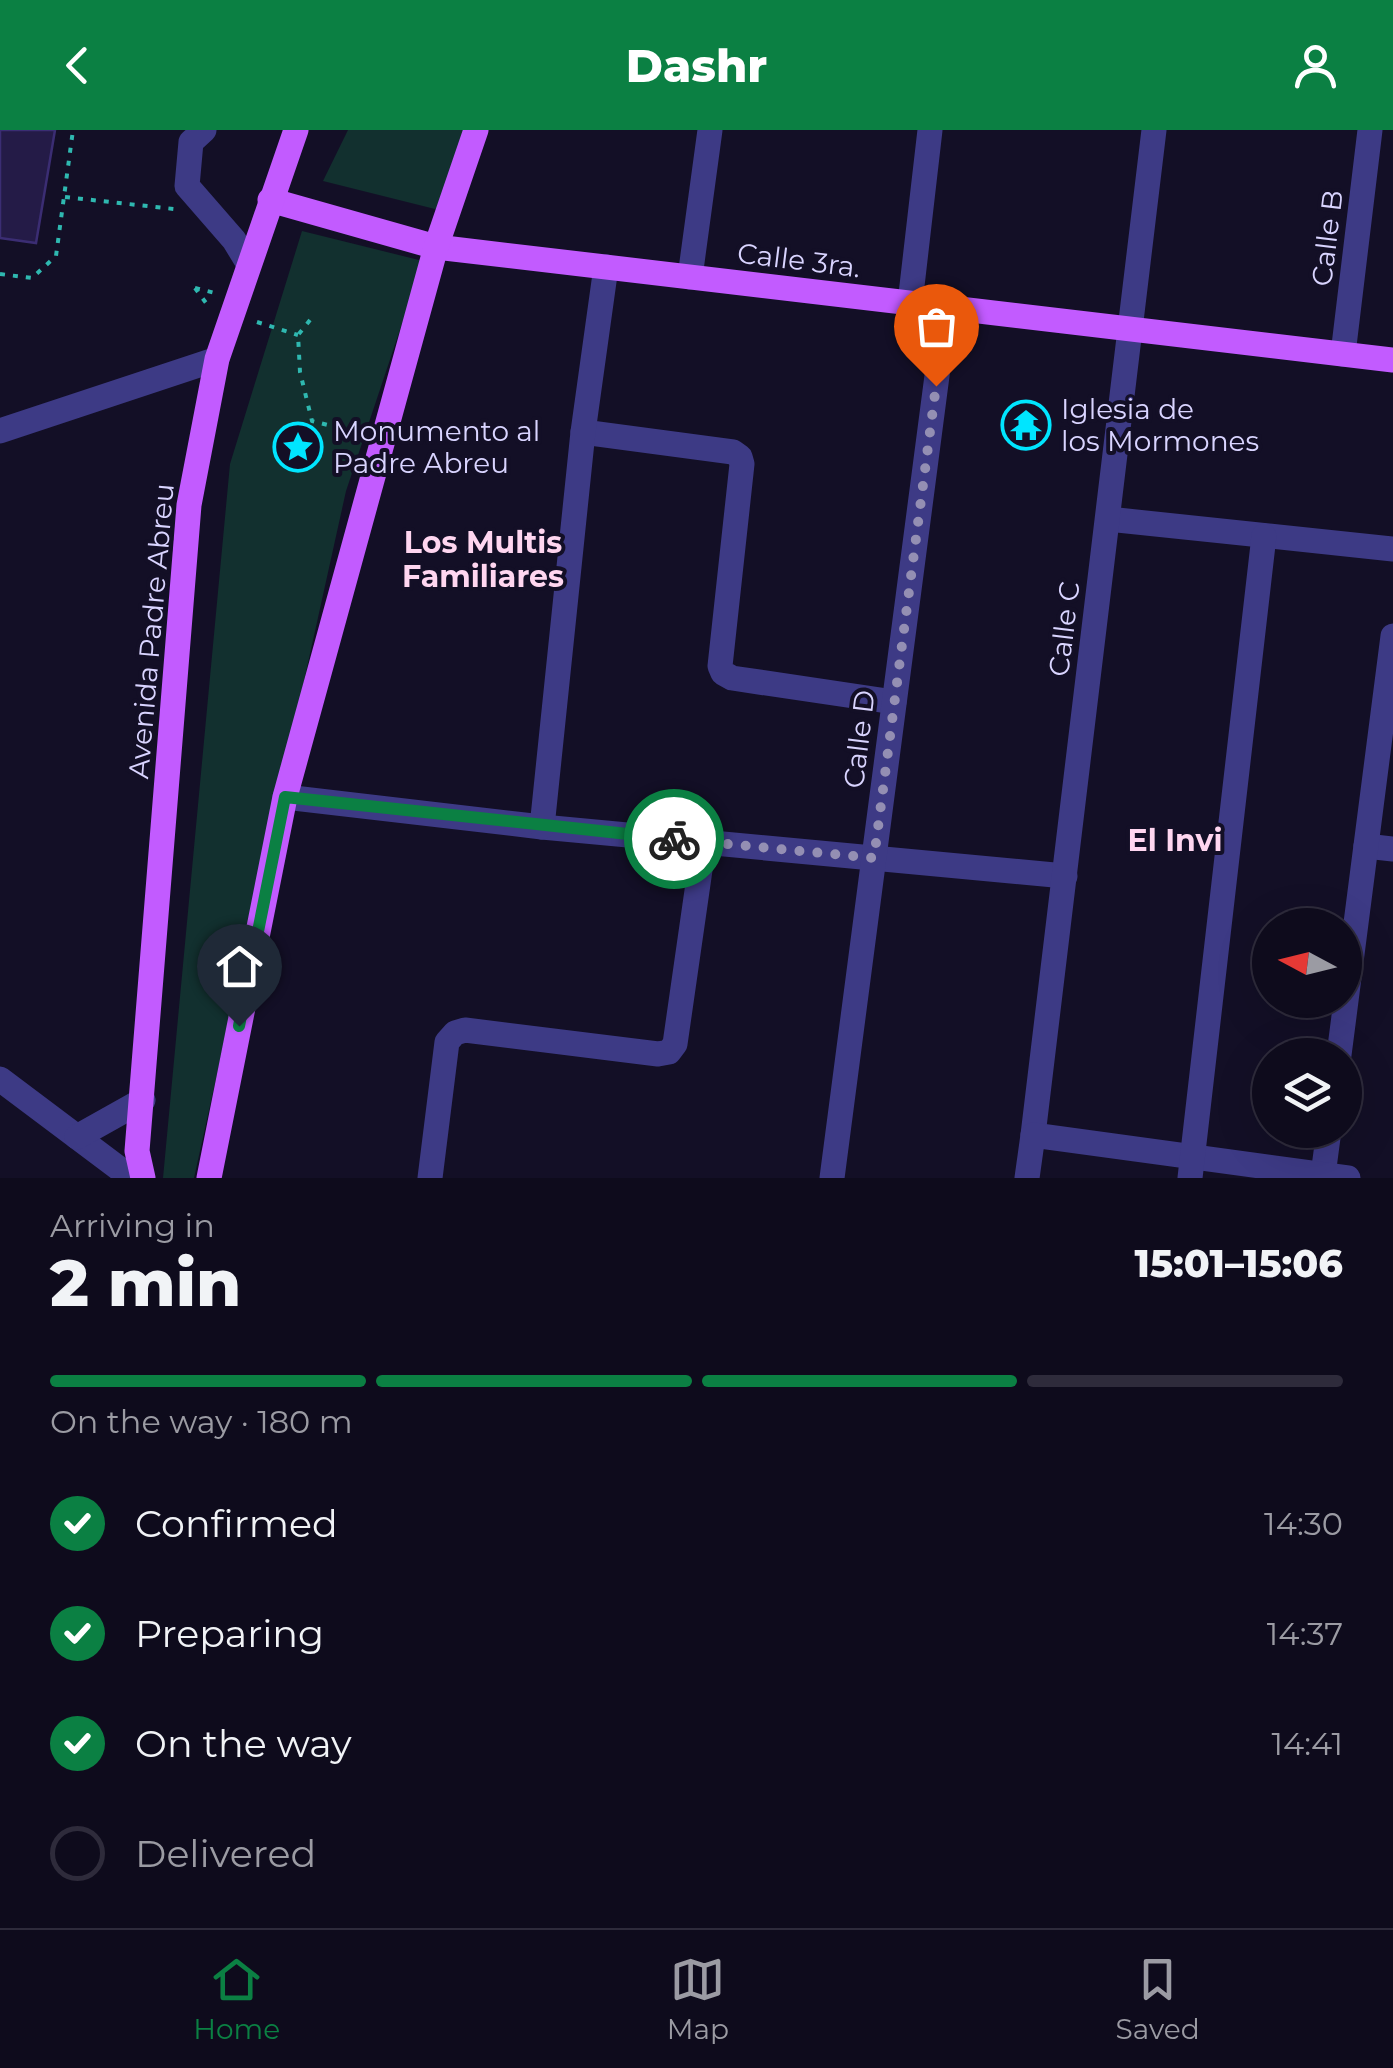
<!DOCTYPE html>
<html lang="en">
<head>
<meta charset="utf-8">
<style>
	body { margin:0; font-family:Montserrat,sans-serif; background:#171425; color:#f1f3f6; height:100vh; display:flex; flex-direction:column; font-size:38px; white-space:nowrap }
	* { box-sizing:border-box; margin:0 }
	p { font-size:32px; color:#9b9ba3 }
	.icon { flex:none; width:55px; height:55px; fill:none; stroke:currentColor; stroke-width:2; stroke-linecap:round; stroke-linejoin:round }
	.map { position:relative; height:1048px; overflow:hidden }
	.side { display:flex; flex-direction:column; background:#0e0b1c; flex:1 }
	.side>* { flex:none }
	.needle { width:65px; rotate:277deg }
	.fabs { position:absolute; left:1252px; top:778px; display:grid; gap:20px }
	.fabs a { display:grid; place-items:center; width:110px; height:110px; border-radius:50%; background:#0e0b1c; box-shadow:0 10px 40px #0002,0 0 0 2px #2e2b3b; font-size:50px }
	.pin { position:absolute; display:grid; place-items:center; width:85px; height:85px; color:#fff; margin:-102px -42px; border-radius:50% 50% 50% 0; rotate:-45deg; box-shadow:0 0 10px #0007 }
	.pin .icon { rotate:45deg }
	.courier { position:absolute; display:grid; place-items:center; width:100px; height:100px; margin:-50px; border:8px solid #0b8043; border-radius:50%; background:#fff; color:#222; box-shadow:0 2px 12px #0007 }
	.headline em { font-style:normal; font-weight:800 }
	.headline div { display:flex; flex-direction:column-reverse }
	.headline { display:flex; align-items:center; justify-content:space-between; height:170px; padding:0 50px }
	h1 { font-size:65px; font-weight:800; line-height:75px }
	.bar { display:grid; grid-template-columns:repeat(4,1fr); gap:15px 10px; align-content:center; height:120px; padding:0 50px }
	.bar i { height:12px; border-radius:8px; background:#2e2b3b }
	.bar .current { background:#0b8043 }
	.bar p { grid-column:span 4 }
	ol { padding:0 50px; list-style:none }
	li { display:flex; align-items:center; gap:30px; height:110px }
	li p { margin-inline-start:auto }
	li .icon { padding:10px; border-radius:50%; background:#0b8043; color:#fff; stroke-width:4 }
	li:last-child { color:#9b9ba3 }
	li i { width:55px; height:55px; border:5px solid #2e2b3b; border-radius:50% }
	header { display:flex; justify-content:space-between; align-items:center; height:130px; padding:0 50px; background:#0b8043; color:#fff; font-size:45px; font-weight:800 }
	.tabs { display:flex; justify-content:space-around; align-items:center; height:140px; border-top:2px solid #2e2b3b; background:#0e0b1c; font-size:28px; color:#9b9ba3 }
	.tabs a { display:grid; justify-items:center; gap:5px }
	.tabs .current { color:#0b8043 }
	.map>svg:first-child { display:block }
	.green { fill:#12302f }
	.building { fill:#241b47; stroke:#3b2d73; stroke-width:2.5 }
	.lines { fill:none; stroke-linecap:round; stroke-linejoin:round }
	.path { stroke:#2fb8b0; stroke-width:4; stroke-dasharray:5 8; stroke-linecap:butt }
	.minor { stroke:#3d3a85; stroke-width:25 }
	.major { stroke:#c25bff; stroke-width:25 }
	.done { stroke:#948fb3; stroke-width:10; stroke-dasharray:0 18 }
	.route { stroke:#0b8043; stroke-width:12 }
	.labels { text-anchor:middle; stroke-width:8; stroke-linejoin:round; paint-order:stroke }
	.street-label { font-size:28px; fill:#d9d4ff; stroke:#130f26 }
	.poi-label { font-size:28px; fill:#d9d4ff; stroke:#130f26; text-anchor:start }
	.neighbourhood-label { font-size:30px; font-weight:bold; fill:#ffd6f0; stroke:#130f26 }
</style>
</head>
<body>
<header><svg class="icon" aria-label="back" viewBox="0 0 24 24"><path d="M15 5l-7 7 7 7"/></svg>Dashr<svg class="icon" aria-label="person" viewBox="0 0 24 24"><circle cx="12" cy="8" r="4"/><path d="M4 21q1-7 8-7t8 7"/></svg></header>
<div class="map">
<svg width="1393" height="1048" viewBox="0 0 1393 1048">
	<rect width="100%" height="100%" fill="#130f26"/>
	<g class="green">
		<path d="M348 0H466L439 80 323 51Z"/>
		<path d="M302 101 423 131 346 361 194 1048H163L230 334Z"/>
	</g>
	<path class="building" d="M0 0H55L36 113 0 108Z"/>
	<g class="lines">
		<g class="path">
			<path d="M65 67 174 79"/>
			<path d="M0 144 32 148 56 126 73 0"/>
			<path d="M195 158 209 177"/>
			<path d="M195 158 215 163"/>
			<path d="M310 190 298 205 300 242 312 291 359 303"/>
			<path d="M257 192 298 205"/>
		</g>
		<g class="minor">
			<path d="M204 0 191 12 187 56 234 110 248 133"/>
			<path d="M690 147 710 0"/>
			<path d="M910 173 930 0"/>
			<path d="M1343 224 1370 0"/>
			<path d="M0 301 217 229"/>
			<path d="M583 302 733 322 740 327 742 334 720 536 723 543 732 548 894 572"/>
			<path d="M1108 389 1393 419"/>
			<path d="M285 667 542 697 1065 746"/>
			<path d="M542 697 583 302 606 137"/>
			<path d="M1366 716 1393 719"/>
			<path d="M1339 925 1393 506"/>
			<path d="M0 949 125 1043"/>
			<path d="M1033 1005 1154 0"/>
			<path d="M77 1007 143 970"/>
			<path d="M1323 1045 1329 1000"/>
			<path d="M430 1048 447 912 455 903 465 900 658 924 669 922 675 914 704 712"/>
			<path d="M832 1048 946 177"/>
			<path d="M1027 1048 1033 1005 1348 1048"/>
			<path d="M1190 1048 1264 406"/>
		</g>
		<g class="major">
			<path d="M270 70 436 117 1393 230"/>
			<path d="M143 1048 137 1021 189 375 217 229 296 0"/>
			<path d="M209 1048 285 667 436 117 476 0"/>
		</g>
	</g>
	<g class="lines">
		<path class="done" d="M674 709 874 728 936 256"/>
		<path class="route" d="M239 896 285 667 674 709"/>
	</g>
	<defs>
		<g id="temple-ring" transform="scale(2.5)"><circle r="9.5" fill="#130f26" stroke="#00e5ff" stroke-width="1.5"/><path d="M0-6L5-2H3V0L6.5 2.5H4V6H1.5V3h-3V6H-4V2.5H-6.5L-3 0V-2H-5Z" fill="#00e5ff"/></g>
		<g id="sight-ring" transform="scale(2.5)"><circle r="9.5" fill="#130f26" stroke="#00e5ff" stroke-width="1.5"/><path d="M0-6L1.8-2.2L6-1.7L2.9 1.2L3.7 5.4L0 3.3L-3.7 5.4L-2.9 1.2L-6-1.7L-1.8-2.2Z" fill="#00e5ff"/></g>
	</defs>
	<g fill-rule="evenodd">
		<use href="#temple-ring" x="1026" y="295"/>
		<use href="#sight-ring" x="298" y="317"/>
	</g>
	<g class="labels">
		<g class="street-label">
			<text transform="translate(1327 108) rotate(-83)" y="10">Calle B</text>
			<text transform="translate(799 130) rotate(7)" y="10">Calle 3ra.</text>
			<text transform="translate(1064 499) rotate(-83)" y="10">Calle C</text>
			<text transform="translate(151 501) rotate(-85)" y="10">Avenida Padre Abreu</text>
			<text transform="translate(859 609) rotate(-83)" y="10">Calle D</text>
		</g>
		<g class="poi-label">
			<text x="1061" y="289">Iglesia de<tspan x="1061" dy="32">los Mormones</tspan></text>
			<text x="333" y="311">Monumento al<tspan x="333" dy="32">Padre Abreu</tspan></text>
		</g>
		<g class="neighbourhood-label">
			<text x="483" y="423">Los Multis<tspan x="483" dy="34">Familiares</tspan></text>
			<text x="1175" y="721">El Invi</text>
		</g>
	</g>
</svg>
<div class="fabs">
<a><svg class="needle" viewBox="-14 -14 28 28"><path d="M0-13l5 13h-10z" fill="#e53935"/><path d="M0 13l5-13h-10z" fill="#9b9ba3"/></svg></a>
<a><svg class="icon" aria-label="layers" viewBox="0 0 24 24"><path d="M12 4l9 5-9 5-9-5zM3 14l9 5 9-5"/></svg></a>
</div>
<div class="pin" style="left:936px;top:256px;background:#ea580c"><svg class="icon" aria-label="bag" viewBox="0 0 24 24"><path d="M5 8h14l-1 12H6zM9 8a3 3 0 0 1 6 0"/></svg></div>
<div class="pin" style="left:239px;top:896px;background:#1f2937"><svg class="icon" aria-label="home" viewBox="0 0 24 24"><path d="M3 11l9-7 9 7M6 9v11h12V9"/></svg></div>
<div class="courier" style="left:674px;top:709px"><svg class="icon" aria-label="bike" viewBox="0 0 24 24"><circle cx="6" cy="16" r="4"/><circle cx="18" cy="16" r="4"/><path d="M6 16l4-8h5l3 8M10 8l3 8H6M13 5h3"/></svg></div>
</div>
<section class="side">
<div class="headline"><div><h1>2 min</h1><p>Arriving in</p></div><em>15:01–15:06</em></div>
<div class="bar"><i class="current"></i><i class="current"></i><i class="current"></i><i></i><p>On the way · 180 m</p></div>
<ol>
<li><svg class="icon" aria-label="check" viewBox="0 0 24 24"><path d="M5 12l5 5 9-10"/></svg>Confirmed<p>14:30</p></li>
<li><svg class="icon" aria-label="check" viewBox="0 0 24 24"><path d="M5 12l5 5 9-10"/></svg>Preparing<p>14:37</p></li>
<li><svg class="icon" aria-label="check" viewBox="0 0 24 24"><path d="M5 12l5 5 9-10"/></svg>On the way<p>14:41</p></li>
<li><i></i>Delivered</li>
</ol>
</section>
<nav class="tabs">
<a class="current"><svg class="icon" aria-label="home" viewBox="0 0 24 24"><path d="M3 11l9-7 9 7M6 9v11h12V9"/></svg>Home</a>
<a><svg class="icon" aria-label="map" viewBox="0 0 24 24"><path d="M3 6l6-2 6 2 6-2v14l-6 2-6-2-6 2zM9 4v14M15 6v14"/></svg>Map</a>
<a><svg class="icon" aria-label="saved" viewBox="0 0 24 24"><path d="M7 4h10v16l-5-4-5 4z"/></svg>Saved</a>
</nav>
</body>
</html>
